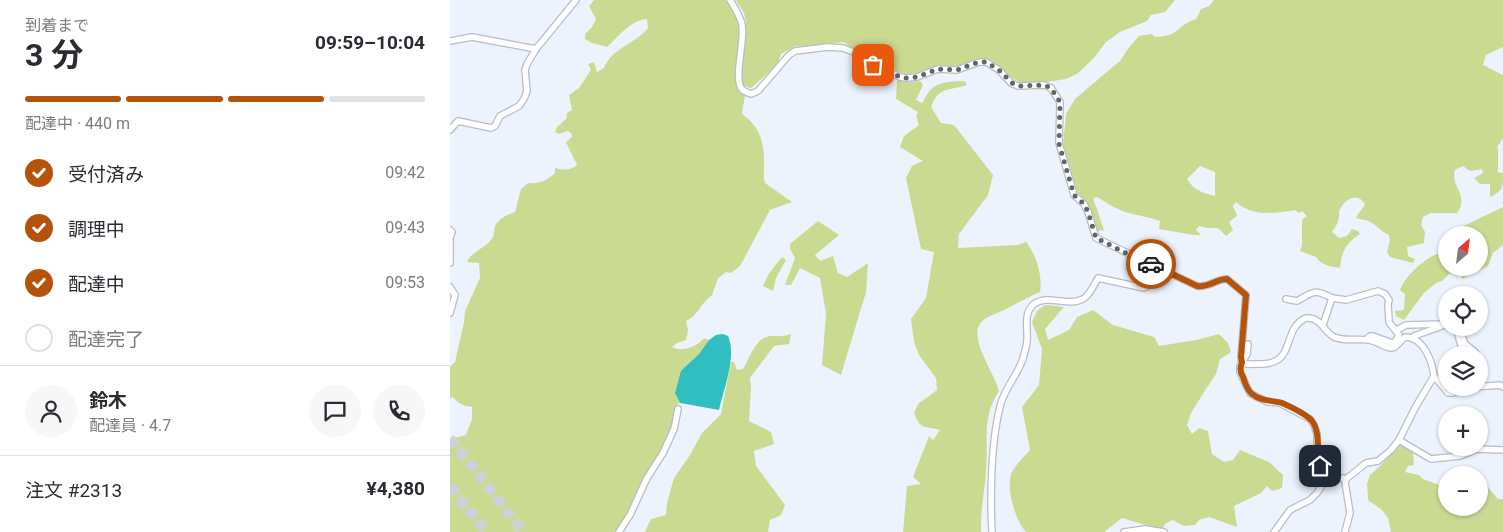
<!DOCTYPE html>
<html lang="ja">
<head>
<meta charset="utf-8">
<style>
	body { margin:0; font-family:Roboto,"Noto Sans JP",sans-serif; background:#f7f7f7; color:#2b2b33; height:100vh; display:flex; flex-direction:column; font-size:19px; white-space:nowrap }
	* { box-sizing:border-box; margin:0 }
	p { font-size:16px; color:#7c7c81 }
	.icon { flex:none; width:28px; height:28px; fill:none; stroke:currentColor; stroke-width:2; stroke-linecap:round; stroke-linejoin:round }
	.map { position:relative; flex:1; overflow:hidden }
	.details { display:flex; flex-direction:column; background:#fff; width:450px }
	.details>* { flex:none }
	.needle { width:32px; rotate:28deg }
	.fabs { position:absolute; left:988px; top:226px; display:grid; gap:10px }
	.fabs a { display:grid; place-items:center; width:50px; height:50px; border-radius:50%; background:#fff; box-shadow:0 1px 4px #0004; font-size:25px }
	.pin { position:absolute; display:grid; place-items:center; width:42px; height:42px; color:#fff; margin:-21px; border-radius:10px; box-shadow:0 2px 8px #0006 }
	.courier { position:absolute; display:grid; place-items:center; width:50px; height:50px; margin:-25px; border:4px solid #b45309; border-radius:50%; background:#fff; color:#222; box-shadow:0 1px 6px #0007 }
	.headline em { font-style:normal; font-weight:700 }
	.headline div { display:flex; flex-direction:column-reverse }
	.headline { display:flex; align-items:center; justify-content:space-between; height:85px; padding:0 25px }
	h1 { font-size:32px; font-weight:700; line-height:38px }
	.bar { display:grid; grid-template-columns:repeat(4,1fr); gap:8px 5px; align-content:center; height:60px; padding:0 25px }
	.bar i { height:6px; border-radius:4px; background:#e1e1e2 }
	.bar .on { background:#b45309 }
	.bar p { grid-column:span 4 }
	.line { display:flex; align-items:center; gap:12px; padding:0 25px; border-top:1px solid #e1e1e2 }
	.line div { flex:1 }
	.round { display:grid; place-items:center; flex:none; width:52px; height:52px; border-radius:26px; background:#f7f7f7 }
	ol { padding:0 25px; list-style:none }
	li { display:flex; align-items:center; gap:15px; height:55px }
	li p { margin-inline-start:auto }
	li .icon { padding:5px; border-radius:50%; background:#b45309; color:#fff; stroke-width:4 }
	li:last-child { color:#7c7c81 }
	li i { width:28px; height:28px; border:2px solid #e1e1e2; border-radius:50% }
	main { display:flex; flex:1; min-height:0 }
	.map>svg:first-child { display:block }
	.green { fill:#cada91; fill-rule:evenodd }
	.water { fill:#2fbfc1 }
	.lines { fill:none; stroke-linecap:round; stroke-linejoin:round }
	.trunk-tunnel { stroke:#ccd2db; stroke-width:10; stroke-dasharray:10 5; stroke-linecap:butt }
	.minor-casing { stroke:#b7bdc6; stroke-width:8 }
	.minor { stroke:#fff; stroke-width:5.5 }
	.done { stroke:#62666b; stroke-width:5; stroke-dasharray:0 9 }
	.route { stroke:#b45309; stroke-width:6 }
</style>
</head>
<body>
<main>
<section class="details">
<div class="headline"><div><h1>3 分</h1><p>到着まで</p></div><em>09:59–10:04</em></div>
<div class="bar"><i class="on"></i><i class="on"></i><i class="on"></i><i></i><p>配達中 · 440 m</p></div>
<ol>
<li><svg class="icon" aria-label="check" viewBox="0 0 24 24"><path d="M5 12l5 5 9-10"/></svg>受付済み<p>09:42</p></li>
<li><svg class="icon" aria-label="check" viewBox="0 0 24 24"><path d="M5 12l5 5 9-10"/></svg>調理中<p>09:43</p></li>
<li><svg class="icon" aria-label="check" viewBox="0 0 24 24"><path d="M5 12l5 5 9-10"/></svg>配達中<p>09:53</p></li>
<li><i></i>配達完了</li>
</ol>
<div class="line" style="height:90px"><a class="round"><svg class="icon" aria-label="person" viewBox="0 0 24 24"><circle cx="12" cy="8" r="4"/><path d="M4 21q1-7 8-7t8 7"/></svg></a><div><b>鈴木</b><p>配達員 · 4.7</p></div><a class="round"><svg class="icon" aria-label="chat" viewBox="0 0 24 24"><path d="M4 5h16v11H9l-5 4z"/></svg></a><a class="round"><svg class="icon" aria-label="phone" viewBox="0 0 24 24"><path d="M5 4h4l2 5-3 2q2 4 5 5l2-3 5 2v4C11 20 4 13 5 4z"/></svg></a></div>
<div class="line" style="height:65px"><div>注文 #2313</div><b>¥4,380</b></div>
</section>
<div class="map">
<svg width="1053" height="532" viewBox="0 0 1053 532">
	<rect width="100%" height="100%" fill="#ecf3fd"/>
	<g class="green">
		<path d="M144 0H277C280 6 285 12 287 17 296 41 279 68 289 91L295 95 292 114C310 127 314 141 314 163 314 170 313 176 315 183L342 202 320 210 290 266 281 273 276 272 268 278 262 295C252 301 248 316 236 321L238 330 236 340 227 343 222 347C232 353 248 346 254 338L259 340 249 354 225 393 230 403 225 406 223 422 219 437 168 532H0V444L4 438 16 435 22 419V407C13 406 9 404 3 397L0 398V367L5 362 14 322 15 311 30 278 29 263 17 262C21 251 37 248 43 237 45 231 43 226 48 222 52 217 59 214 65 212L71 189 78 183C90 184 96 181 105 173V168C113 170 120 171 127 165L116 142 122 137 121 133 117 131 109 134 105 132 107 127 116 119 117 113 122 110 119 95 129 88 141 70 138 64 144 62 147 72 154 68C161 49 186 43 198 28L197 19C181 20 169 36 157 47L142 43 135 39V34L142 27 146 19 139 6Z"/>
		<path d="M286 0H725L715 12 701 15 697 21 670 32 656 42 643 59 627 74 616 79 584 84 571 83 562 78 552 69 533 59 522 60 514 66 504 67 490 65 469 74H452L439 66 418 61 415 55 393 42 369 46H346L331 54 328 64 301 88 294 86 291 78 296 22 294 13Z"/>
		<path d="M764 0H1053V47L1036 55 1033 65 1053 75V138L1047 147 1048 151V172L1053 173C1053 187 1053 191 1040 197V184H1030L1024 178 1033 173 1032 169 1020 171 1013 166 1005 170C1000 187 1020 195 1007 213H981L973 217 971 225 975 232 974 243 957 247 958 256 965 259 963 263 940 257 937 252 940 240 939 235C925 229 926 220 908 219L906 217 915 205C909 192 896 198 890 209 888 213 890 217 888 221 887 225 884 229 882 232L889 238 897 236 902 229 908 231 910 234C897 242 891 252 890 268 882 267 871 265 866 257L850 251 852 245V220L857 216 852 211 850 213 844 210 841 211C820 213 804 217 786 202L783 206 787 216 779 222 783 230 776 236 768 228H757L749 226 746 230 751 235H744L709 229 710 221C699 217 690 216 679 213 667 210 657 203 647 197L643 198 654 230 648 231 636 201 627 192 618 163 613 146 616 114 625 99 671 60 677 50 689 36 702 34 705 37C729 37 727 25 746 19L751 9 759 6ZM750 166 765 172V196C752 193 744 190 737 179Z"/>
		<path d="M447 80 457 82 470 81 473 85 466 100 472 103C475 99 475 96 478 93 487 80 502 82 515 81L517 85C499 91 489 86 481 107L491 123 504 125 543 175 538 195 509 234 508 248 568 245 576 242C586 254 593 277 590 292 579 297 569 302 558 308 540 318 522 317 529 344 534 361 544 375 549 391 531 418 539 440 536 470 535 491 530 511 531 532H453L457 486 471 484 463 477 479 436 483 440 490 430C476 426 470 430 464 413L468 404 487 390 486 378 469 355 464 342 461 319 476 298 484 252 471 249 456 178 462 166 473 161 450 147 454 136 469 125 466 116 468 112 446 99Z"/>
		<path d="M1053 207V245L1043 253 1038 266 1012 279 1011 268H1029V235H1002L1003 231Z"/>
		<path d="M368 221 389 235 365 255 370 261 383 256 388 273 397 277 418 263 416 292 391 375 372 365 376 314 370 278 350 268 341 285H335L345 258 340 249V244Z"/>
		<path d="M996 251V268H1005L992 281 986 283 974 293 954 320 946 316 945 311 954 310 955 294 950 290C955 275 980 253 996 251Z"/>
		<path d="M332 257 336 260 326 278 323 291 313 286 318 275Z"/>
		<path d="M595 305 614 307 595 329 598 340 619 330 627 317 643 310 663 325 704 337 709 346 746 340 769 334 778 343 781 352 770 359 766 374 756 389 741 413 737 425 742 434 749 428 758 431 762 454 774 462 783 460 790 450 819 462 833 475 832 488 822 491 817 486 811 493 784 506 787 527 759 517 749 520 745 525 734 526 723 520 715 524 712 530 672 518 654 532H576C565 520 555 487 562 472 566 464 574 457 580 450L572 407 589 385 592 349 582 322 587 311Z"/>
		<path d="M341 334 339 344 324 346 300 378 301 387 299 421 321 432 324 444 304 451 306 466 335 505 331 515 320 520 318 532H195L201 519 216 515 217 503 224 478 240 455 252 433 271 414 281 362H284L287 370 293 369C300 358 305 337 321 336 330 336 332 337 341 334Z"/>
		<path d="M950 445 963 451 964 465 958 466 955 472 969 475 973 479 992 486 996 496V508H1029V477L1048 499H1053V532H941L938 518 932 510 918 500 917 484 920 475 930 466Z"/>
	</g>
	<path class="water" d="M273 334 278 336C287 356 274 388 269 410L230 403 225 393 231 371 249 354 259 340 266 335Z"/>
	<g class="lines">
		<g class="trunk-tunnel">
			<path d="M0 438 73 532"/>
			<path d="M0 486 36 532"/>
		</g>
		<g class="minor-casing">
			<g id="minor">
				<path d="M280 0C285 8 290 15 292 25 295 40 284 76 291 88 293 91 298 93 301 94L308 91 339 55 345 51 378 47 393 48 406 53 416 62 423 65 434 69 450 77 456 78 467 77 488 69 507 70 529 62H536L549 70 561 83 568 86 594 85 601 88 610 102 609 143 624 195 634 204 638 212 646 238 747 286C758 288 766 279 777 279L796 295 791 357 792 363"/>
				<path d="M0 41 22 37 86 49"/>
				<path d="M0 130 8 121 41 128 45 126 50 116 69 106 74 99 77 91 75 70 77 64 86 49 126 0"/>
				<path d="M0 230 2 232 0 238"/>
				<path d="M0 241V263"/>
				<path d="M0 287 5 295 0 313"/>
				<path d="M882 298 896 300 928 291 935 294 939 300 938 304 939 322 949 335 945 342 942 343 923 336H920L917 339"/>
				<path d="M836 299 847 301C863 292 864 288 882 298L873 325"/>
				<path d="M1006 328 1011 345V355"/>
				<path d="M1009 328 1015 344 1024 351 1027 355"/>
				<path d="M947 330 956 325 994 324 995 325"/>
				<path d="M963 338 964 336 992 326"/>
				<path d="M798 344 797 354 790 366V372L797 387 800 393 805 396 818 402 830 403 860 419 864 425 867 434V458L876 479"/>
				<path d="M1029 362V369"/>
				<path d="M792 363C799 365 806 364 812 364 847 363 831 329 856 318 871 317 874 332 884 337 895 342 908 338 919 340 927 341 933 347 941 348L945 347 955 337C973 337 982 360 984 376L965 408 949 440 941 450 928 461 916 463 896 479 895 482 900 513 895 532"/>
				<path d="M984 376 998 393H1003L1013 388 1050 385 1053 387"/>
				<path d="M949 440 981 459 1010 456 1026 449 1053 450"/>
				<path d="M169 532 180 515 197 478 213 453 224 429 228 409"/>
				<path d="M542 532C540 495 541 439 551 403 556 386 570 372 574 355 575 350 577 345 577 340 578 328 573 313 584 304 598 294 618 307 633 299 640 295 644 285 648 278L694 288 704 283 716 272"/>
				<path d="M674 532 695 529 714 532"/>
				<path d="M824 532 840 510 860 500 867 493 876 479 893 478 896 479"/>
			</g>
		</g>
		<use href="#minor" class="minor"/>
	</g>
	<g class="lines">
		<path class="done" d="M423 65 434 68 450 77 456 78 467 77 488 69 507 70 529 62H536L549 70 562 83 568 86 594 85 601 88 610 102 609 144 624 195 634 204 638 212 646 238 682 256 701 264"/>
		<path class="route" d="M701 264 747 286C758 288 766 279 777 279L796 295 791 357 792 363C789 368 790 372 793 377 795 383 797 390 802 394 812 402 822 400 832 403 841 407 855 413 862 421 871 433 866 453 870 466"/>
	</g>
</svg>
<div class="fabs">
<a><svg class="needle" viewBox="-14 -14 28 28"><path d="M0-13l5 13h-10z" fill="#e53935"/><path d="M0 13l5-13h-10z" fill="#7c7c81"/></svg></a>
<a><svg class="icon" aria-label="locate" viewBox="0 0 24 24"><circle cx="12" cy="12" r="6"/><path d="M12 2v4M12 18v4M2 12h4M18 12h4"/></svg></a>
<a><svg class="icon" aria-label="layers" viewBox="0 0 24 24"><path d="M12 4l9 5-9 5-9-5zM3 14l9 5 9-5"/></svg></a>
<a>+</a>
<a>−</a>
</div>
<div class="pin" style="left:423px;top:65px;background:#ea580c"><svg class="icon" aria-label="bag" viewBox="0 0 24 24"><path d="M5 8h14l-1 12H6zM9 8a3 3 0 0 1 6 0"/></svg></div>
<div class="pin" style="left:870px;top:466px;background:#1f2937"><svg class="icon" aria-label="home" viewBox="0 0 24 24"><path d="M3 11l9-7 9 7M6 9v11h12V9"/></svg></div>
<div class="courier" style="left:701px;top:264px"><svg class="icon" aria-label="car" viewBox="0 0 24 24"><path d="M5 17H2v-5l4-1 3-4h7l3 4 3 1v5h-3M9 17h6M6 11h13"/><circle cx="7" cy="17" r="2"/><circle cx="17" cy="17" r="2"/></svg></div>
</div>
</main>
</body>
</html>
